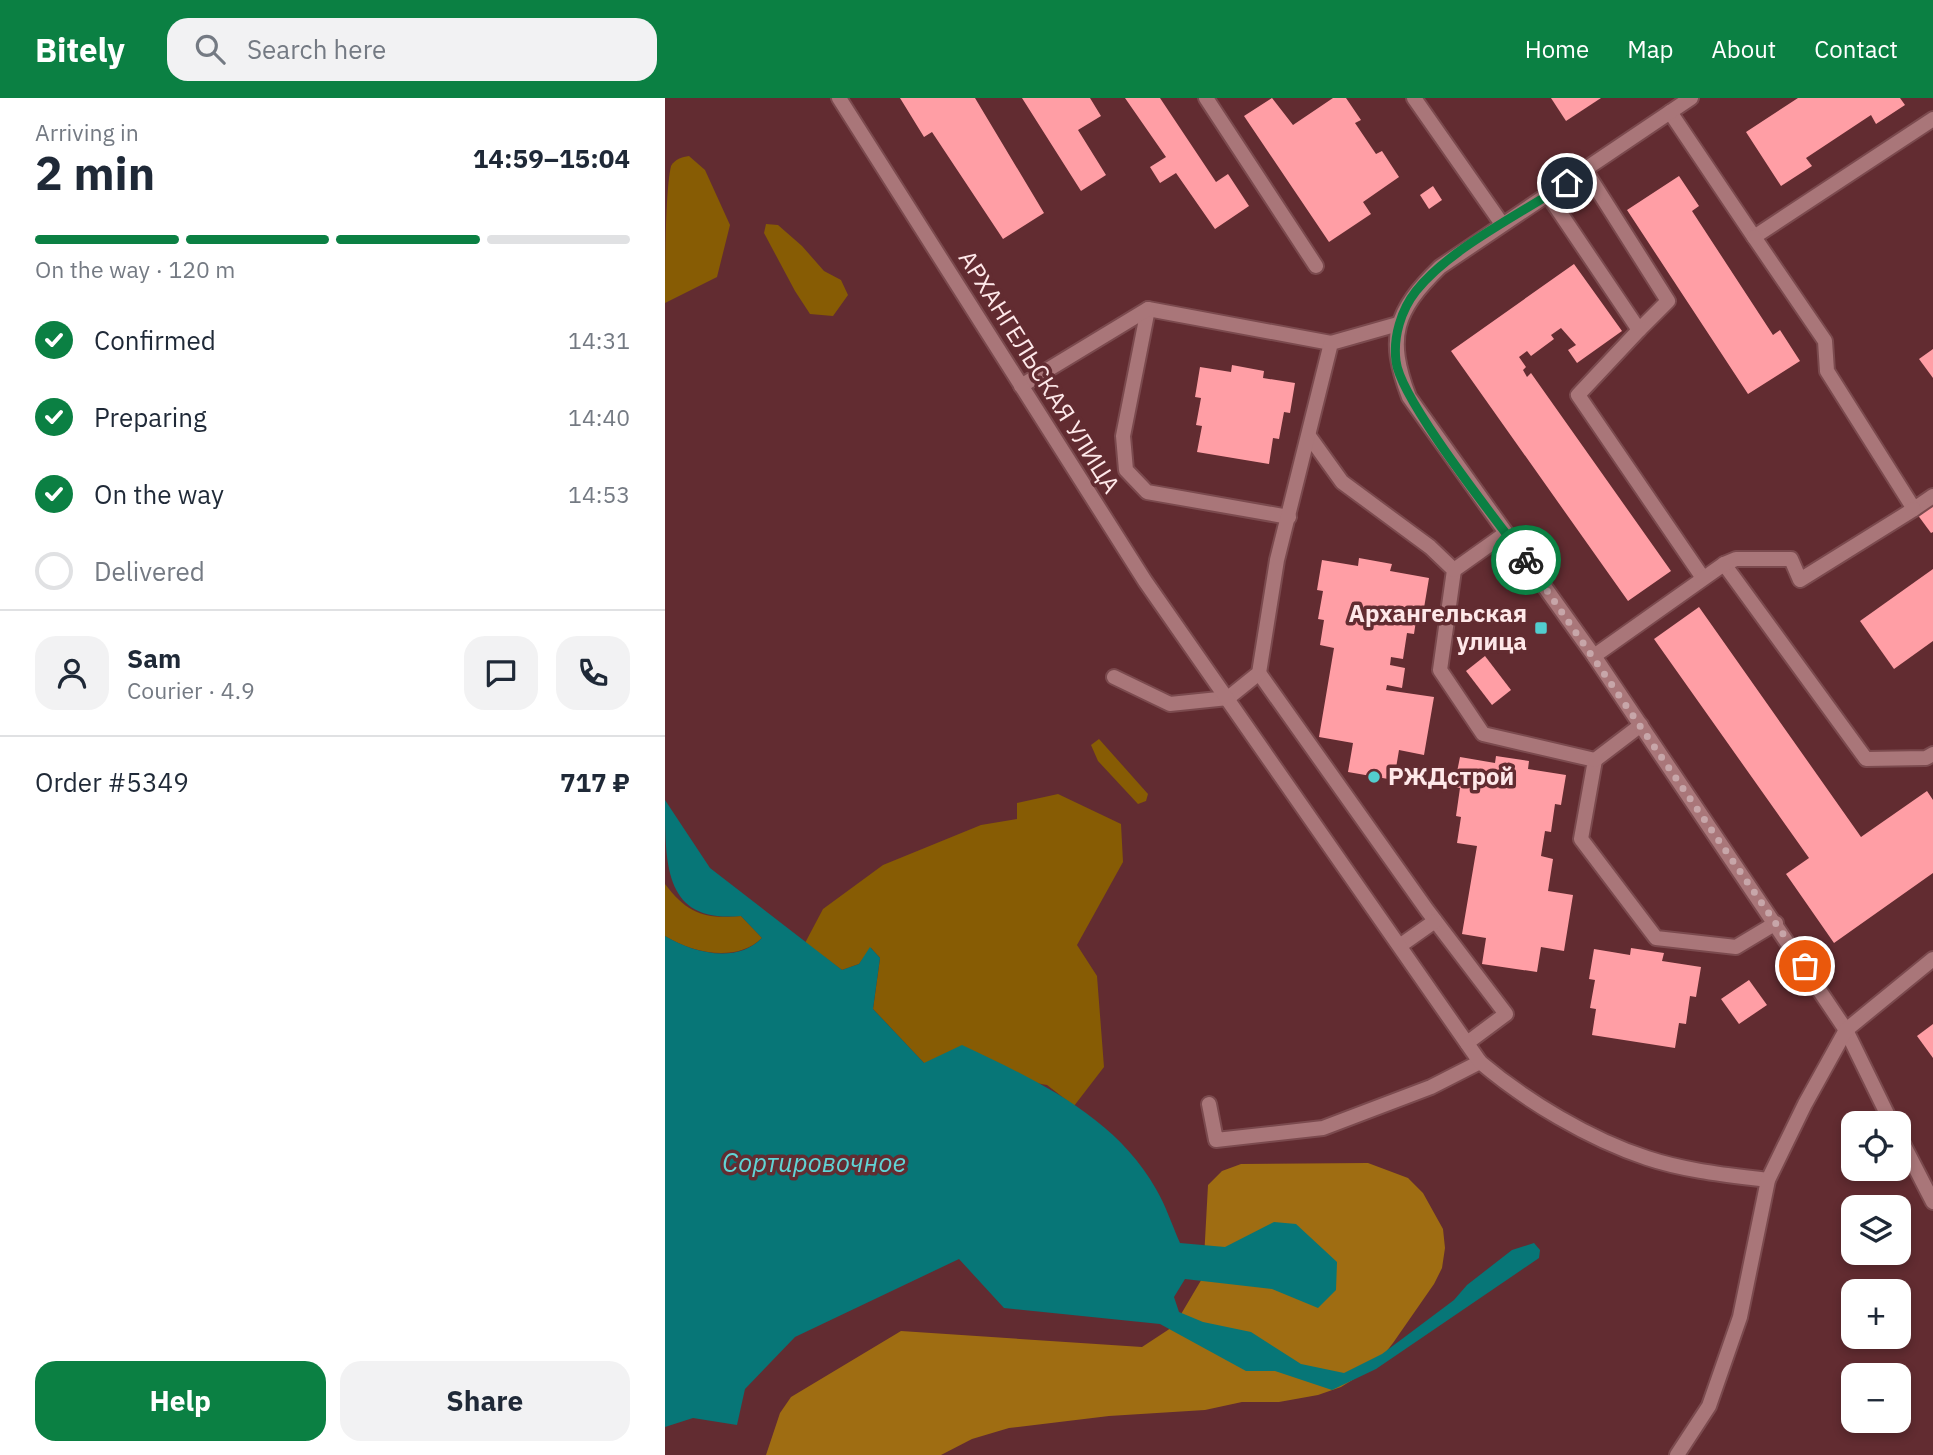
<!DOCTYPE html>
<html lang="en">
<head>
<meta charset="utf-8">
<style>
	body { margin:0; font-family:"IBM Plex Sans",sans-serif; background:#f2f2f3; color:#1f2937; height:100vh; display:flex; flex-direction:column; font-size:26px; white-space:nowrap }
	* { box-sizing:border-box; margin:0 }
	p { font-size:23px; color:#747a83 }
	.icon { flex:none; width:38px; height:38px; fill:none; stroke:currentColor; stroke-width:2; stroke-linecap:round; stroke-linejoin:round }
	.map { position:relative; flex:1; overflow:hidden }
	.sheet { display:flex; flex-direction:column; background:#fff; width:665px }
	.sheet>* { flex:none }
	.controls { position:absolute; left:1176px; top:1013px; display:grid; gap:14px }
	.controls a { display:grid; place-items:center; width:70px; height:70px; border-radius:14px; background:#fff; box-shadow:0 4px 10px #0003; font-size:35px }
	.pin { position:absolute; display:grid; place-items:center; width:60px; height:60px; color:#fff; margin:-30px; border:4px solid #fff; border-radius:50%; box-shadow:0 2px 7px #0007 }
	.courier { position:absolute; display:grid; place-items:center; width:70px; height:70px; margin:-35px; border:5px solid #0b8043; border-radius:50%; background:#fff; color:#222; box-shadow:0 2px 9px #0007 }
	.overview em { font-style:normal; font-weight:700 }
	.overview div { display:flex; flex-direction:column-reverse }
	.overview { display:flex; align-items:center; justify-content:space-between; height:119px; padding:0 35px }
	h1 { font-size:46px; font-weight:700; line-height:52px }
	.bar { display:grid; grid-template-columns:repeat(4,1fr); gap:10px 7px; align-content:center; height:84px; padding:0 35px }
	.bar i { height:9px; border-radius:5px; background:#e0e1e3 }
	.bar .current { background:#0b8043 }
	.bar p { grid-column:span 4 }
	.line { display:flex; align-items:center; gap:18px; padding:0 35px; border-top:2px solid #e0e1e3 }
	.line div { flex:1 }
	.round { display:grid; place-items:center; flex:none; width:74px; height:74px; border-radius:21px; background:#f2f2f3 }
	ol { padding:0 35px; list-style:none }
	li { display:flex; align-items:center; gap:21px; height:77px }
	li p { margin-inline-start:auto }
	li .icon { padding:7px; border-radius:50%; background:#0b8043; color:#fff; stroke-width:4 }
	li:last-child { color:#747a83 }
	li i { width:38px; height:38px; border:4px solid #e0e1e3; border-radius:50% }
	.cta { display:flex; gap:14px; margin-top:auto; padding:14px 35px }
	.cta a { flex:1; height:80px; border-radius:21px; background:#0b8043; color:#fff; font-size:28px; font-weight:700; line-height:80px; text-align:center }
	.cta a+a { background:#f2f2f3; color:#1f2937 }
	header { display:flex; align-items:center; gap:42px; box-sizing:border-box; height:98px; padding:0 35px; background:#0b8043; color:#fff }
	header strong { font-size:33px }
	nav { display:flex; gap:38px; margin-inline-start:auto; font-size:24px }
	.search { width:490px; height:63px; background:#f2f2f3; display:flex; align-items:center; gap:18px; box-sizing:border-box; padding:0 24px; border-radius:21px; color:#747a83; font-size:26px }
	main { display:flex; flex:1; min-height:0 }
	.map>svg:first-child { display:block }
	.green { fill:#875c04 }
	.forest { fill:#9f6d12 }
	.water { fill:#077677 }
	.building { fill:#ff9ea5 }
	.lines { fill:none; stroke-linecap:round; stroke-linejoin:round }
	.lane-casing { stroke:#7b4a4e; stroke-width:18 }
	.street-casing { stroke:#7b4a4e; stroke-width:18 }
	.lane { stroke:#a97679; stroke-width:14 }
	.street { stroke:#a97679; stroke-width:14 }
	.done { stroke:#c7a6a9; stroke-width:7; stroke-dasharray:0 12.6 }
	.route { stroke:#0b8043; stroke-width:9 }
	.poi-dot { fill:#52cdce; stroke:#622c31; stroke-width:2.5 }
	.labels { text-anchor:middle; stroke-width:7; stroke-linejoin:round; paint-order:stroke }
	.street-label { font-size:24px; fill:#fee8e9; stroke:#622c31 }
	.poi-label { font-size:24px; font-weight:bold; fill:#fee8e9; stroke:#622c31; text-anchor:end }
	.water-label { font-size:26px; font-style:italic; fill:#60d4d5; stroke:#622c31 }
</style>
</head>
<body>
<header>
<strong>Bitely</strong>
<div class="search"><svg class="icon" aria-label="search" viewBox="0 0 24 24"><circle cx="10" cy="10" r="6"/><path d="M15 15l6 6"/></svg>Search here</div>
<nav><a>Home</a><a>Map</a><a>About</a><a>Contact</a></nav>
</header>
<main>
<section class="sheet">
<div class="overview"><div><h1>2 min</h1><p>Arriving in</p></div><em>14:59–15:04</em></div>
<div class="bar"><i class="current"></i><i class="current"></i><i class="current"></i><i></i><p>On the way · 120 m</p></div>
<ol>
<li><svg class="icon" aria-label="check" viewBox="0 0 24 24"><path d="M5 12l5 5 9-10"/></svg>Confirmed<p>14:31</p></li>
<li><svg class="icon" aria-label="check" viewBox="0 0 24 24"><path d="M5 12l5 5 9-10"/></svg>Preparing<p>14:40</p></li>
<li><svg class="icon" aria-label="check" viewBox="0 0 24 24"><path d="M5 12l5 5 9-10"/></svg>On the way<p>14:53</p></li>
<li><i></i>Delivered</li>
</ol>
<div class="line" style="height:126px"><a class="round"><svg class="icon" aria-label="person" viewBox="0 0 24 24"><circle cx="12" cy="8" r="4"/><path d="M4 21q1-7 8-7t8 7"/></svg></a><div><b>Sam</b><p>Courier · 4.9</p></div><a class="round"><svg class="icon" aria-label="chat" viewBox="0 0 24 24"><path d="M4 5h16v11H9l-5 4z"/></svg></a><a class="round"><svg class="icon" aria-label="phone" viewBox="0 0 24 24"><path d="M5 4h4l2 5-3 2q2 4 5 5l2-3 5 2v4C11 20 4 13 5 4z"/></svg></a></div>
<div class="line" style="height:91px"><div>Order #5349</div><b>717 ₽</b></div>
<div class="cta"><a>Help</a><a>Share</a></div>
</section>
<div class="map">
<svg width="1268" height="1357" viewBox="0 0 1268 1357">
	<rect width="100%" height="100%" fill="#622c31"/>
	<g class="green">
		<path d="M24 58 40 72 65 127 52 179 0 205C0 174 0 94 6 68 10 61 17 59 24 58Z"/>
		<path d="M101 126 113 127 137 148 159 173 176 182 183 197 168 218 145 216 130 193 99 135Z"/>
		<path d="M434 641 483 696 481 703 473 706 433 663 426 647Z"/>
		<path d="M393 696 456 726 458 764 412 847 432 878 439 969 409 1008 382 987 259 965 208 911 215 860 206 850 194 866 177 872 140 845 158 811 218 767 316 727 352 721V705Z"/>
		<path d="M0 786C23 816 39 821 76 818L97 840C71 865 28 855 0 838Z"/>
	</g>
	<path class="forest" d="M703 1065 743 1080 758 1095 778 1131 780 1150 777 1170 769 1186 728 1245 710 1268 676 1289 653 1297 614 1304H577L540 1312 444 1318 344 1330 307 1341 276 1357H101L115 1315 126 1299 236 1233 477 1249 509 1228 538 1179 543 1087 557 1073 576 1066Z"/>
	<path class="water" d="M0 702 45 770 177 872 194 866 205 849 215 860 208 911 259 965 297 947C369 981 450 1018 491 1091 501 1108 507 1127 515 1145L560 1149 609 1124 631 1126 672 1164 671 1192 653 1210 607 1191 520 1181 509 1199 514 1214 538 1224 586 1234 636 1266 679 1275 717 1256 789 1202 802 1187 847 1152 869 1145 875 1152 874 1160 711 1271 667 1292 610 1273H581L495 1226 339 1210 294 1161 130 1239 80 1291 72 1327 28 1320 0 1329V838C28 855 72 866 97 840L76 818C0 825 0 770 0 702Z"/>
	<g class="building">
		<path d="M235 0H310L379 115 338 141 267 34 259 39Z"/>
		<path d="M357 0H425L436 18 413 32 441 77 416 93Z"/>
		<path d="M460 0H495L551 84 563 76 584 108 550 131 511 75 495 85 485 69 501 59Z"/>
		<path d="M607 0 628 27 668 0H681L696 22 690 25 711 56 717 53 734 79 698 104 706 116 664 144 579 18Z"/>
		<path d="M886 0H936L901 23Z"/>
		<path d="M1133 0H1235L1240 7 1211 26 1206 17 1141 60 1147 68 1116 88 1081 34Z"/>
		<path d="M1014 78 1034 108 1027 113 1108 237 1115 232 1135 263 1083 296 962 112Z"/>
		<path d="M768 88 777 102 764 111 755 97Z"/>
		<path d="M909 166 957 233 912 265 903 252 911 247 896 230 886 237 889 241 866 258 862 253 854 259 861 269 858 272 862 279 866 275 1006 473 963 503 786 253Z"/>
		<path d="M1268 251V280L1254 261Z"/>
		<path d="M567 267 599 273 598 280 630 285 625 315 619 314 614 341 608 340 604 366 532 354 537 328 531 327 536 300 530 299 535 269 566 274Z"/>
		<path d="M1268 405V434L1266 435 1252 416Z"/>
		<path d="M694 460 727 466 725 473 764 480 759 510 753 509 749 536 742 535 738 561 726 559 725 567 740 570 737 590 722 587 721 592 769 599 759 657 734 652 729 682 683 674 688 645 654 639 669 550 655 547 659 522 653 521 658 493 652 492 657 462 693 468Z"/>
		<path d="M1268 471V543L1229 571 1195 523Z"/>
		<path d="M1034 509 1196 739 1262 693 1268 702V775L1169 845 1121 776 1144 760 989 541Z"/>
		<path d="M820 558 846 592 827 607 801 573Z"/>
		<path d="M831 658 864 663 863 671 901 677 896 707 890 706 886 734 880 733 876 758 888 761 883 793 908 797 899 853 876 849 872 874 817 866 821 840 797 836 812 748 792 745 796 719 791 718 795 690 789 689 795 659 830 665Z"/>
		<path d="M966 850 999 855 997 863 1036 869 1031 899 1025 898 1021 926 1014 925 1010 950 927 937 931 911 925 910 930 882 924 881 929 851 965 857Z"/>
		<path d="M1084 882 1102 907 1074 926 1056 901Z"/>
		<path d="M1268 926V960L1252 938Z"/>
	</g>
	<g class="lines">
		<g class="lane-casing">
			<g id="lane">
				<path d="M541 0 651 168"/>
				<path d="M1005 14 1089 139 1268 21"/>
				<path d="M920 72 1003 203 974 232"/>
				<path d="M883 97 974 232 913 297 1038 480"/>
				<path d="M1089 139 1160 243 1162 273 1249 411 1268 398"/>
				<path d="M483 211 458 338 461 372 482 394 624 419"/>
				<path d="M356 288 483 211 666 245"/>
				<path d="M644 338 677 384 765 449 789 472 775 572 818 636 930 662 916 741 991 840 1071 849 1111 825"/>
				<path d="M1059 466 1201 661 1261 660 1268 656"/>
				<path d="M789 472 841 435"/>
				<path d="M929 558 1059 466 1071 461H1126L1135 482 1249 411"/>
				<path d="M594 575 762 812 841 916 802 945"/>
				<path d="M449 579 505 606 563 600 594 575 612 462 666 245 733 226"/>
				<path d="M930 662 976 627"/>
				<path d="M736 847 770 823"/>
				<path d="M1181 932 1227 1026"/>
				<path d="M544 1006 551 1042 658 1030 766 989 815 964"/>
				<path d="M1234 1038 1268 1104"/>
			</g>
		</g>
		<g class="street-casing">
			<g id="street">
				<path d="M174 0 480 483 815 964C861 1003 924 1041 982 1060 1021 1073 1063 1077 1103 1082"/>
				<path d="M749 0 837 126"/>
				<path d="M1026 0 775 169C730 213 721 239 744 299L929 558 1181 932"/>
				<path d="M1012 1357 1044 1308 1075 1219 1103 1082 1140 1006 1181 932 1268 861"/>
			</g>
		</g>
		<use href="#lane" class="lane"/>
		<use href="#street" class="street"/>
	</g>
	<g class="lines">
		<path class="done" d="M861 462 1140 868"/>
		<path class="route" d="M861 462C833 424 735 302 731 263 728 239 736 212 751 193 785 150 856 116 902 85"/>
	</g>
	<g class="poi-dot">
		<rect x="869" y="523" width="14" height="14" rx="3.5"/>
		<circle cx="709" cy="679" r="7"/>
	</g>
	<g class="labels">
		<g class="street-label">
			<text transform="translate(374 274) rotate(58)" y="8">АРХАНГЕЛЬСКАЯ УЛИЦА</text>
		</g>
		<g class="poi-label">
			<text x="862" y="524">Архангельская<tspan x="862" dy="28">улица</tspan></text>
			<text x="723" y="687" text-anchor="start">РЖДстрой</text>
		</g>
		<g class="water-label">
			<text x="149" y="1074">Сортировочное</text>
		</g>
	</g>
</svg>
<div class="controls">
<a><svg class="icon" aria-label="locate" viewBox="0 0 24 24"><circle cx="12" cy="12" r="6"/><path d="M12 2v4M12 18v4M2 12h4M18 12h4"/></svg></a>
<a><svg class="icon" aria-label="layers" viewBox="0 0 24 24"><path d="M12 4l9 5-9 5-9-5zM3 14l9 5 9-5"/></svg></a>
<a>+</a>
<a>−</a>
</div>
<div class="pin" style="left:1140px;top:868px;background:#ea580c"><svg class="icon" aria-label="bag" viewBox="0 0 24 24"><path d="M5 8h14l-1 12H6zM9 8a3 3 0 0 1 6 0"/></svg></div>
<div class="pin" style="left:902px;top:85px;background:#1f2937"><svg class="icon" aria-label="home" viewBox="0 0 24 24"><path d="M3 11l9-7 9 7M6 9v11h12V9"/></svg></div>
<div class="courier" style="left:861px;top:462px"><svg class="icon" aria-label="bike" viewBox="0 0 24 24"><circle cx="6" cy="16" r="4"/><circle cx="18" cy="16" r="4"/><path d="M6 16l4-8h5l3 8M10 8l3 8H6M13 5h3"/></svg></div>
</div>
</main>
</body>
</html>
